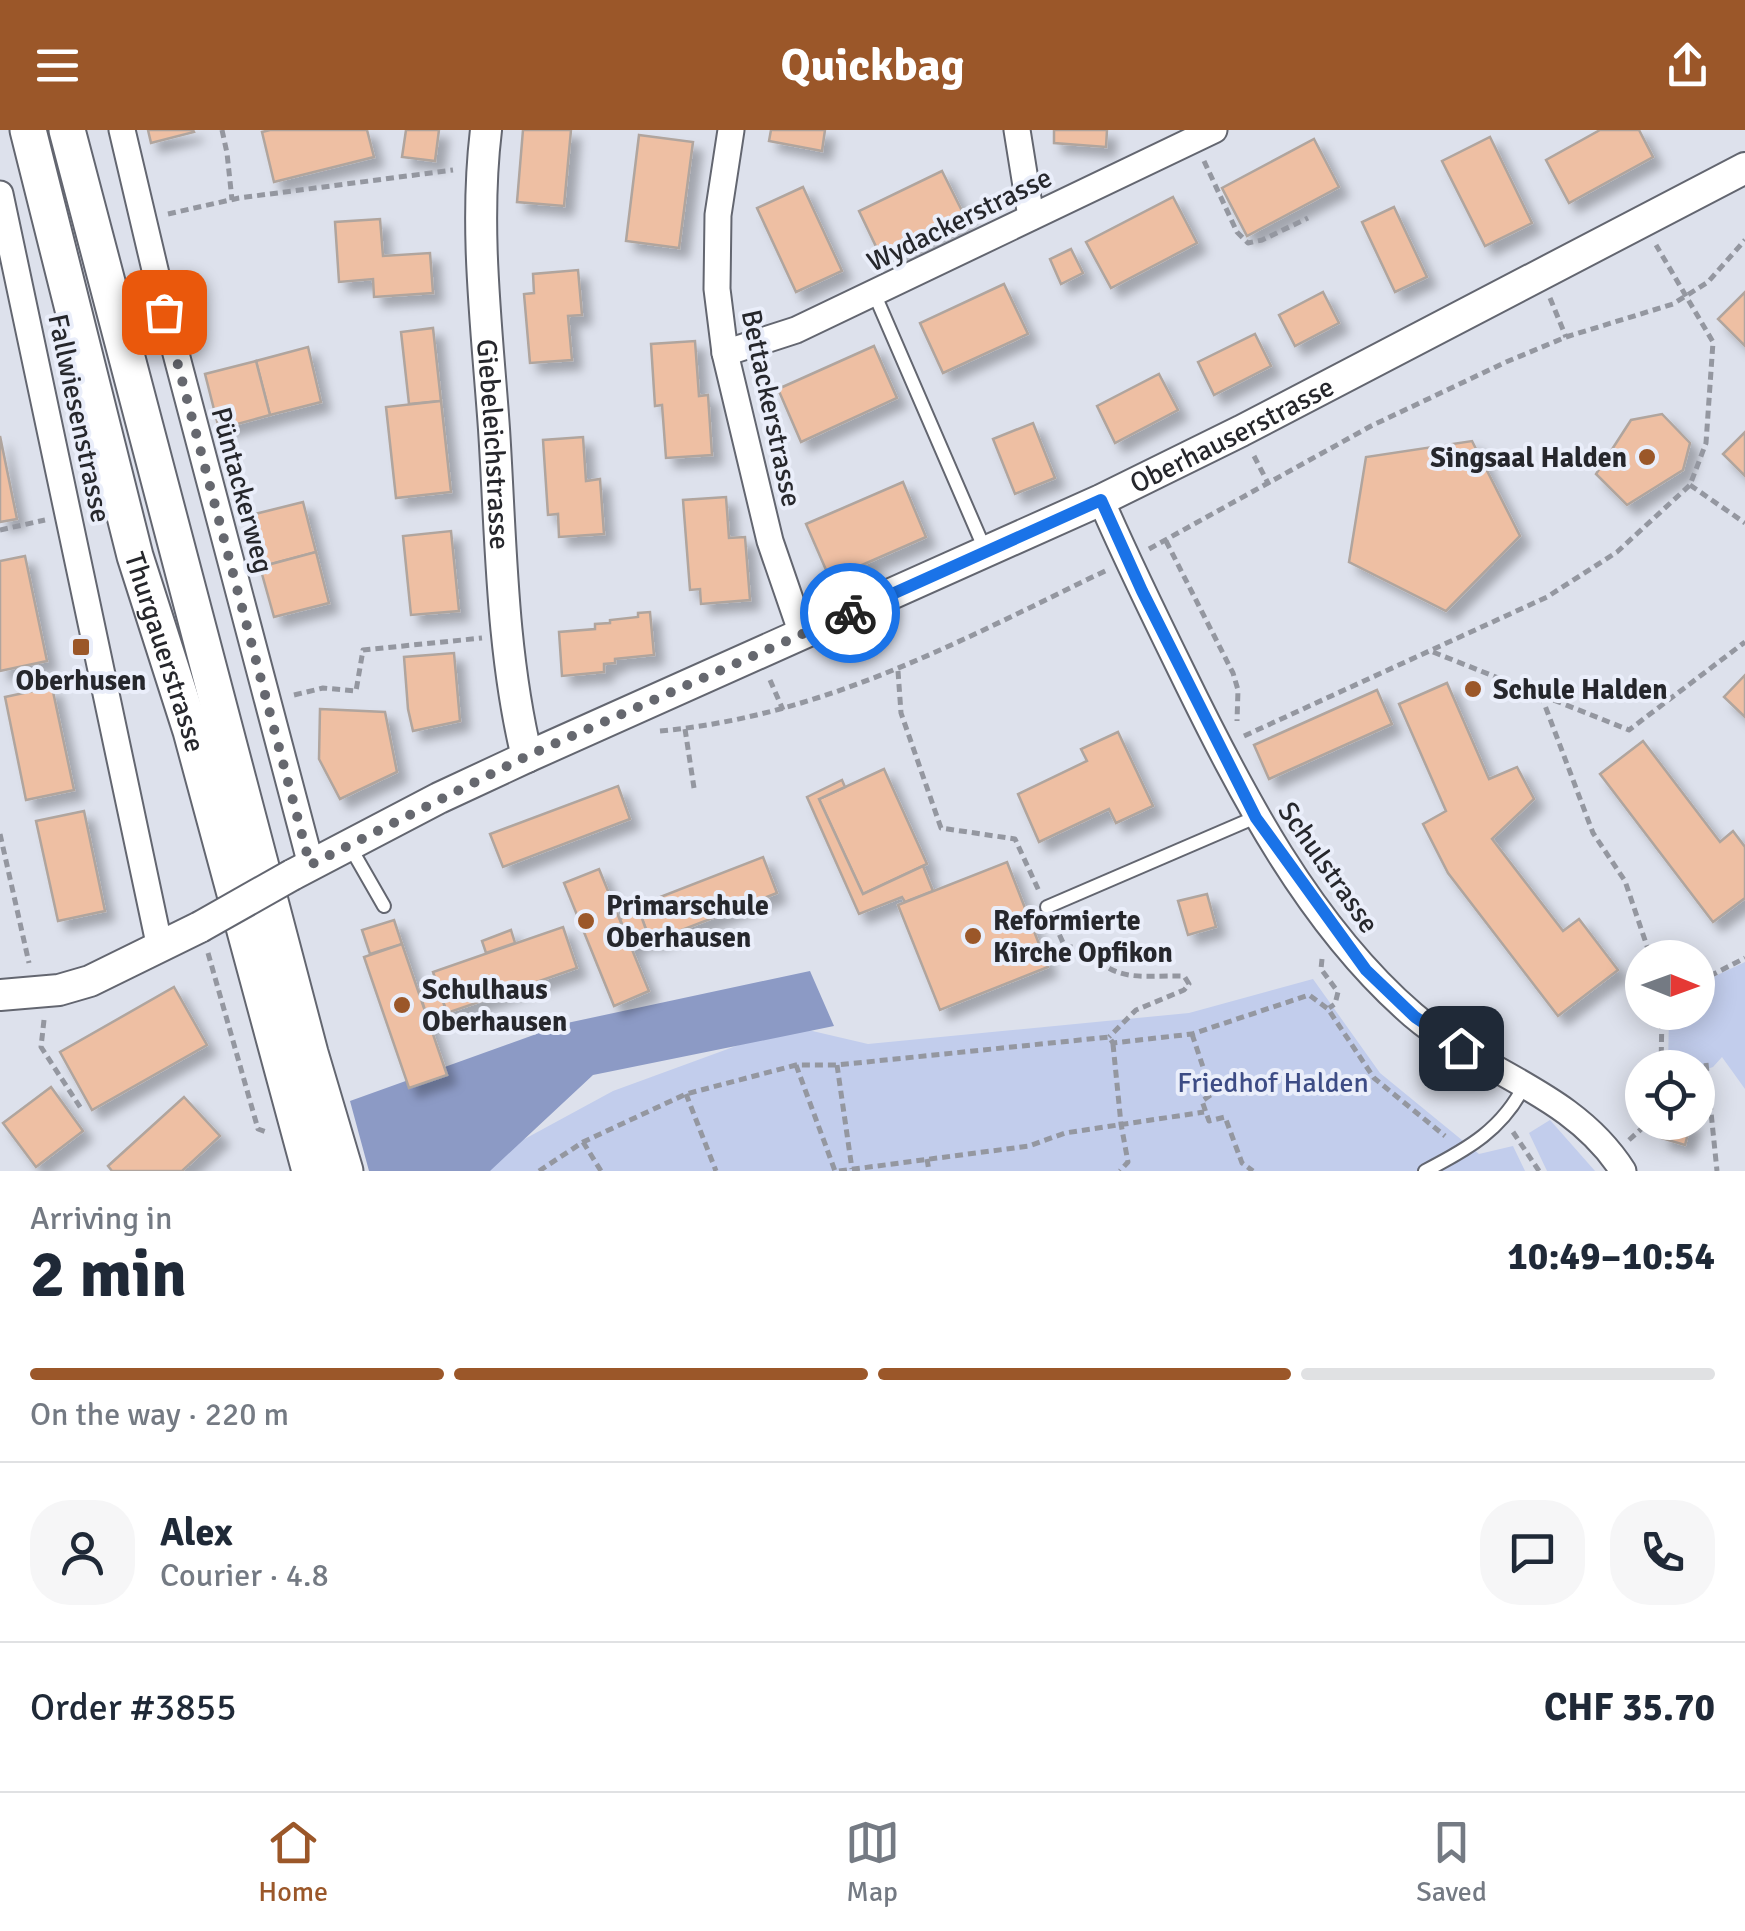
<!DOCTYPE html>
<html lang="en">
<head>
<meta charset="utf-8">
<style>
	body { margin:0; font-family:Signika,sans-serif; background:#f6f6f7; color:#1f2937; height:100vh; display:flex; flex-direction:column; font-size:38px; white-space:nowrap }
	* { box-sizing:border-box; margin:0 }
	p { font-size:32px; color:#747a83 }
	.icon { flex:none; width:55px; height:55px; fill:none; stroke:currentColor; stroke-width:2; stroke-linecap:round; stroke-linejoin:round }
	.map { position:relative; height:1041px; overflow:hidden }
	.side { display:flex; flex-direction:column; background:#fff; flex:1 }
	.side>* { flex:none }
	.needle { width:65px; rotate:91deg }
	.fabs { position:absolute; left:1625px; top:810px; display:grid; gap:20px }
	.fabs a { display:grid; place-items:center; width:90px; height:90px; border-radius:50%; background:#fff; box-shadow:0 5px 25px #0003; font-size:50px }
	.pin { position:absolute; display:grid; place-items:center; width:85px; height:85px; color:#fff; margin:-42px; border-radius:20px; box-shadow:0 5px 15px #0006 }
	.courier { position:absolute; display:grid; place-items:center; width:100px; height:100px; margin:-50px; border:8px solid #1a73e8; border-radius:50%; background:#fff; color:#222; box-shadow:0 2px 12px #0007 }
	.summary em { font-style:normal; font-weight:700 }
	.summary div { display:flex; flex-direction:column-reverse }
	.summary { display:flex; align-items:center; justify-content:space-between; height:170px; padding:0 30px }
	h1 { font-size:65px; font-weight:700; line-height:75px }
	.bar { display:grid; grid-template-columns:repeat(4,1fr); gap:15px 10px; align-content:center; height:120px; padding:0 30px }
	.bar i { height:12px; border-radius:8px; background:#e0e1e3 }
	.bar .selected { background:#9b5729 }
	.bar p { grid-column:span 4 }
	.line { display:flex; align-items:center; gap:25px; padding:0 30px; border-top:2px solid #e0e1e3 }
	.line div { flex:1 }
	.round { display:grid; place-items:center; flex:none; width:105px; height:105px; border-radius:40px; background:#f6f6f7 }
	header { display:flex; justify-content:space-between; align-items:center; height:130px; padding:0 30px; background:#9b5729; color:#fff; font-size:45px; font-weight:700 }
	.tabs { display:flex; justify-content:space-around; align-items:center; height:140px; border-top:2px solid #e0e1e3; background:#fff; font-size:28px; color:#747a83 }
	.tabs a { display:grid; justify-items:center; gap:5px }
	.tabs .selected { color:#9b5729 }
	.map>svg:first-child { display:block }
	.green { fill:#c2cdec }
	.forest { fill:#8c9ac5 }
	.building { fill:#eebfa3; stroke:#b0a59e; stroke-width:2.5; filter:url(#shadow) }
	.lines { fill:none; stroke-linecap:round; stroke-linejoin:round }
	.service-casing { stroke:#636670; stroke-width:16 }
	.minor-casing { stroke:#636670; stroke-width:29 }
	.tertiary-casing { stroke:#636670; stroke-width:34 }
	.secondary-casing { stroke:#636670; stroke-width:39 }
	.path { stroke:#9497a0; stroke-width:5; stroke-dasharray:8 5; stroke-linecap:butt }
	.service { stroke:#fff; stroke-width:12 }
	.minor { stroke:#fff; stroke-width:25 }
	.tertiary { stroke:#fff; stroke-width:30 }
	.secondary { stroke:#fff; stroke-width:35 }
	.tertiary-bridge-casing { stroke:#636670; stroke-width:34; stroke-linecap:butt }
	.tertiary-bridge { stroke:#fff; stroke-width:30 }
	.done { stroke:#66686f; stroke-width:10; stroke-dasharray:0 18 }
	.route { stroke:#1a73e8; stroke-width:12 }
	.poi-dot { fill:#9b5729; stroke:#eaeefa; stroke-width:4 }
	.labels { text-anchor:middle; stroke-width:8; stroke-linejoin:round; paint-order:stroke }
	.street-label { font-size:28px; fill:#26272c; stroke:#eaeefa }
	.poi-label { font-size:28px; font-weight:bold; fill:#26272c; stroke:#eaeefa; text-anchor:start }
	.park-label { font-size:28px; fill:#3d4c85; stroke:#eaeefa }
</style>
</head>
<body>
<header><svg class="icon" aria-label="menu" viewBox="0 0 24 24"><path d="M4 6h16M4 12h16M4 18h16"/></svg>Quickbag<svg class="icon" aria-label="share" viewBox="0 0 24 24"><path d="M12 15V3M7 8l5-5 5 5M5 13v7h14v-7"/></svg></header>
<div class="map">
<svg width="1745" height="1041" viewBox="0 0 1745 1041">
	<defs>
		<filter id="shadow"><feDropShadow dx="9" dy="9" stdDeviation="5" flood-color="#0004"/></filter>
	</defs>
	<rect width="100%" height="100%" fill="#dde1ec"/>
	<g class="green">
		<path d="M1745 832V959L1722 927 1713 937 1698 942V938L1668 937 1669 886 1673 883 1698 882V860L1713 847Z"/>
		<path d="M1313 849 1380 943 1479 1024 1513 1016 1525 1041H482L499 1023 613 961 791 896 868 914 1189 883Z"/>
		<path d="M1550 990 1595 1041H1547L1529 1003Z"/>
	</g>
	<path class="forest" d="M810 841 834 896 593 945 490 1041H369L350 971 567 893Z"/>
	<g class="building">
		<path d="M148 0H193L194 2 151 13Z"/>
		<path d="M270 0H367L374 27 274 52 262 2Z"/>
		<path d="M406 0H439L435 31 402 27Z"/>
		<path d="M523 0H571L564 76 517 72Z"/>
		<path d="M771 0H825L822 21 769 11Z"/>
		<path d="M1054 0H1107L1106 17 1054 13Z"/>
		<path d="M1600 0H1639L1653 27 1569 73 1546 30Z"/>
		<path d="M639 5 693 12 679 118 626 111Z"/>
		<path d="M1490 7 1532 93 1485 116 1442 31Z"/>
		<path d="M1314 9 1339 57 1247 106 1222 58Z"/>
		<path d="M942 41 966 89 882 129 859 81Z"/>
		<path d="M803 57 842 141 796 162 757 78Z"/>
		<path d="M1173 67 1197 113 1111 158 1086 112Z"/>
		<path d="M1394 77 1427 147 1395 162 1362 92Z"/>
		<path d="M380 89 383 126 430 123 433 163 374 167 373 149 339 152 335 92Z"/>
		<path d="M1071 119 1083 143 1061 154 1050 129Z"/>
		<path d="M578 140 582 185 568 186 572 230 530 233 524 164 534 163 533 144Z"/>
		<path d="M1004 154 1028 204 943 243 920 193Z"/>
		<path d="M1323 162 1339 193 1295 216 1279 185Z"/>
		<path d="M1745 162V216L1718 189Z"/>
		<path d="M433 198 441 271 409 274 401 202Z"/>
		<path d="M1255 204 1271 236 1214 265 1198 232Z"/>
		<path d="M695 211 699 266 708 265 712 325 666 328 662 275 655 276 651 214Z"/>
		<path d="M874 216 897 268 801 312 778 259Z"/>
		<path d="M308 217 321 272 270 285 256 231Z"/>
		<path d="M256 231 270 285 219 299 205 244Z"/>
		<path d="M1159 244 1178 280 1115 313 1097 276Z"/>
		<path d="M441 271 451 362 396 368 386 277Z"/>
		<path d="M1662 284 1690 313 1683 340 1627 375 1596 344 1631 290Z"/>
		<path d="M1033 293 1055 348 1015 364 993 309Z"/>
		<path d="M1745 302V346L1723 324Z"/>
		<path d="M0 306 17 389 0 392Z"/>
		<path d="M583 307 586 351 600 349 604 404 559 407 558 384 548 385 543 310Z"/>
		<path d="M1472 311 1520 406 1446 481 1349 432 1366 327Z"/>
		<path d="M903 352 926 407 830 449 806 394Z"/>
		<path d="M726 367 729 408 745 407 750 470 701 474 700 459 690 460 683 370Z"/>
		<path d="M303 372 316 422 260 437 247 386Z"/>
		<path d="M451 401 459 481 411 485 403 406Z"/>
		<path d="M316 422 329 473 274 487 260 437Z"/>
		<path d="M25 426 47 531 0 541V431Z"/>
		<path d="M650 482 654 525 615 529V533L604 534V542L562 546 559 502 595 499V494L610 493V490L638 487V483Z"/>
		<path d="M454 523 460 591 413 601 408 579 404 527Z"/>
		<path d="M1745 545V587L1724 567Z"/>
		<path d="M1447 553 1489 649 1517 637 1534 669 1492 709 1563 801 1579 789 1618 840 1558 886 1448 743 1423 694 1446 681 1399 574Z"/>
		<path d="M52 557 74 660 26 670 5 567Z"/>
		<path d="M1377 560 1392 594 1269 649 1254 615Z"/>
		<path d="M320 579 385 582 397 642 340 669 319 629Z"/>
		<path d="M1118 602 1153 676 1116 693 1109 679 1039 712 1018 664 1087 631 1081 619Z"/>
		<path d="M1643 611 1720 712 1733 701 1745 717V768L1713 792 1600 644Z"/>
		<path d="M884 639 927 734 863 764 819 669Z"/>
		<path d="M842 650 845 657 819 669 863 764 923 736 933 761 905 772 902 767 859 784 807 667Z"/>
		<path d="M618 656 630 689 503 737 490 704Z"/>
		<path d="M84 681 105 781 58 791 36 691Z"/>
		<path d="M763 727 777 763 651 812 637 776Z"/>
		<path d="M1007 732 1048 837 940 880 898 775Z"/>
		<path d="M599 739 649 861 614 876 564 753Z"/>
		<path d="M1207 764 1216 797 1188 805 1178 771Z"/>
		<path d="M639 780 649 808 631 816 620 789Z"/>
		<path d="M394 790 402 814 370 824 362 800Z"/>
		<path d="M563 797 577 838 447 883 433 842Z"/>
		<path d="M511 800 515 813 486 823 482 811Z"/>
		<path d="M402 814 447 945 409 958 364 827Z"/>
		<path d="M437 855 447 883 428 889 419 862Z"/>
		<path d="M174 857 207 915 92 980 60 922Z"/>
		<path d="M51 957 83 1001 36 1037 3 993Z"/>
		<path d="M184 967 220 1006 182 1041H112L108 1036Z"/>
		<path d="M1665 992H1691L1685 1015 1661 1008Z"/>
	</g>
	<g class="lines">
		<g class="service-casing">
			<g id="service">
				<path d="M874 163 986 422"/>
				<path d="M349 715 384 776"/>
				<path d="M1047 777 1256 687"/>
				<path d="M1425 1041C1468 1019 1503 999 1525 954"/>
			</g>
		</g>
		<g class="minor-casing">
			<g id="minor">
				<path d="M122 0 165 182 311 735"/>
				<path d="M731 0 718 85 717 159 725 223 770 411 802 504"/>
				<path d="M1017 0 1031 87"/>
				<path d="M0 64 160 818"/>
				<path d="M725 223 796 200 1214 0"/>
				<path d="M1101 370C1126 428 1154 485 1182 542 1241 663 1309 795 1413 885 1481 943 1573 962 1623 1041"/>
			</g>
		</g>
		<g class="tertiary-casing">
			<g id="tertiary">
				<path id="s1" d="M486 0C474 99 487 199 494 299 501 407 501 520 527 627"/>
				<path id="s2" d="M292 745 439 668 527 627 1101 370 1241 301 1745 38"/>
				<path d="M0 865 59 860 90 851 200 797"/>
			</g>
		</g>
		<g class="secondary-casing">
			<g id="secondary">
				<path id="s3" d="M28 0 135 426 191 601 310 1041"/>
				<path d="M67 0 310 923 345 1041"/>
			</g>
		</g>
		<g class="path">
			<path d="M222 0 227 23 232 70"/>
			<path d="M1204 31 1237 102 1248 113 1262 110 1308 88"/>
			<path d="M168 84 239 68 453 40"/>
			<path d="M1550 168 1566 207"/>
			<path d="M1254 326 1269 355"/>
			<path d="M1690 355 1745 393"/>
			<path d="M0 400 45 390"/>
			<path d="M1166 411 1233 543 1238 560 1237 591"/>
			<path d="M1149 419 1371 296 1506 232 1566 207 1673 174 1708 152 1745 110"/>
			<path d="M1433 522 1629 600 1745 512"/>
			<path d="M898 541 901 583 941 698 1015 709 1039 761"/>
			<path d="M770 550 783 580"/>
			<path d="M294 565 323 558 356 561 363 520 482 508"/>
			<path d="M1541 565 1593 703 1625 751 1651 828"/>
			<path d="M685 599 694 658"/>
			<path d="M660 601C824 586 962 510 1107 440"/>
			<path d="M1244 606 1547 467 1617 422 1690 355 1706 313 1713 212 1656 115"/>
			<path d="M0 704 29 833"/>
			<path d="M1054 793 1065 817H1083C1118 854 1137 845 1184 846L1189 854 1184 860 1136 880 1109 907"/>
			<path d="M208 823 258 999 269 1003"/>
			<path d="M1322 829 1321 839 1338 862 1335 874 1329 878"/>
			<path d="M1698 852 1745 828"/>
			<path d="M44 890 41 917 82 980"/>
			<path d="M1192 904 1212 964 1202 971 1209 991 1225 987 1242 1033 1253 1041"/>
			<path d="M1113 914 1121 994 1128 1032 1120 1041"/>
			<path d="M1706 933 1717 1041"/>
			<path d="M796 935 835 1041"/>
			<path d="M837 935 852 1039"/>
			<path d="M1661 938 1662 882"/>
			<path d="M1698 952 1708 950"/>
			<path d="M686 964 716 1041"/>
			<path d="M1513 1002 1539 1041"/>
			<path d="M1629 1010 1649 992"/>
			<path d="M583 1012 601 1041"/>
			<path d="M927 1029 929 1041"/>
			<path d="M539 1041 583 1012 686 964 796 935H837L1109 907 1113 913 1192 904 1309 865 1328 879 1374 948 1445 1006"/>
			<path d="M839 1041 1029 1016 1065 1003 1204 982"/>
		</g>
		<use href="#service" class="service"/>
		<use href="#minor" class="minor"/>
		<use href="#tertiary" class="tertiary"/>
		<use href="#secondary" class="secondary"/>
		<g class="tertiary-bridge-casing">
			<path id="tertiary-bridge" d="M200 797 292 745"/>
		</g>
		<use href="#tertiary-bridge" class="tertiary-bridge"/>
	</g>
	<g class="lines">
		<path class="done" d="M164 182 310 735 527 626 850 483"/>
		<path class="route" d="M850 483 1101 370 1142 461 1256 688 1366 840 1415 887 1461 918"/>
	</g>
	<g class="poi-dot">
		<circle cx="1647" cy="327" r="10"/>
		<rect x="71" y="507" width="20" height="20" rx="5"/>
		<circle cx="1473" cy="559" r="10"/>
		<circle cx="586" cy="791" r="10"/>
		<circle cx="973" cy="806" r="10"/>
		<circle cx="402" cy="875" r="10"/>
	</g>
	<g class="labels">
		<g class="street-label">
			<text transform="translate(959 89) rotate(-26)" y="10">Wydackerstrasse</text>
			<text transform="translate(772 278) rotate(78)" y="10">Bettackerstrasse</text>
			<text transform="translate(80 288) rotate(78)" y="10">Fallwiesenstrasse</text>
			<text dy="10" stroke="none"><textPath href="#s2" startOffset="1038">Oberhauserstrasse</textPath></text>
			<text dy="10" stroke="none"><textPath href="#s1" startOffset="315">Giebeleichstrasse</textPath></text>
			<text transform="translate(243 360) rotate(75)" y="10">Püntackerweg</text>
			<text dy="10" stroke="none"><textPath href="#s3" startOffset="540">Thurgauerstrasse</textPath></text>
			<text transform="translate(1329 737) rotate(55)" y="10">Schulstrasse</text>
		</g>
		<g class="poi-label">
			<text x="1627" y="337" text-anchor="end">Singsaal Halden</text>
			<text x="81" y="560" text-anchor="middle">Oberhusen</text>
			<text x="1493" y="569">Schule Halden</text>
			<text x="606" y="785">Primarschule<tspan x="606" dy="32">Oberhausen</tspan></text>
			<text x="993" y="800">Reformierte<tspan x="993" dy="32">Kirche Opfikon</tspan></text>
			<text x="422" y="869">Schulhaus<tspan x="422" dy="32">Oberhausen</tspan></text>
		</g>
		<g class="park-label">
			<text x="1273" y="962">Friedhof Halden</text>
		</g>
	</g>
</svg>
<div class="fabs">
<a><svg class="needle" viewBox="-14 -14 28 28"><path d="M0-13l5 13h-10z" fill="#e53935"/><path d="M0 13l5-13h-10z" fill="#747a83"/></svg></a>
<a><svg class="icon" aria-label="locate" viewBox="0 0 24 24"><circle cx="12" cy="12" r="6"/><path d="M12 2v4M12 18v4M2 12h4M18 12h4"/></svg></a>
</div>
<div class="pin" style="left:164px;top:182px;background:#ea580c"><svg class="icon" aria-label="bag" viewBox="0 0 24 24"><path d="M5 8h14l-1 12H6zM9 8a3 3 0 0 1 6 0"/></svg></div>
<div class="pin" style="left:1461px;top:918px;background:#1f2937"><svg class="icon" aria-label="home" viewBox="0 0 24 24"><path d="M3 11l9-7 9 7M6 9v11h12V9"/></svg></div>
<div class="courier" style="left:850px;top:483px"><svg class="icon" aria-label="bike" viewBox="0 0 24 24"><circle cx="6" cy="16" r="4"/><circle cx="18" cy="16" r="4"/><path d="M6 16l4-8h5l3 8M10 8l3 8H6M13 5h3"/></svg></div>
</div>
<section class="side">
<div class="summary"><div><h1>2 min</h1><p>Arriving in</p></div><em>10:49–10:54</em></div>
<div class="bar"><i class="selected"></i><i class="selected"></i><i class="selected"></i><i></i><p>On the way · 220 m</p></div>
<div class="line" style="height:180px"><a class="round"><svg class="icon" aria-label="person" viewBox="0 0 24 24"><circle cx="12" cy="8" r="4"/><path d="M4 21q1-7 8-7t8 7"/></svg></a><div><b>Alex</b><p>Courier · 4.8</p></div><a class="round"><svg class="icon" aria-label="chat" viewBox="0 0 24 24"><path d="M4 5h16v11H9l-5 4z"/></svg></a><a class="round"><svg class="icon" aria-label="phone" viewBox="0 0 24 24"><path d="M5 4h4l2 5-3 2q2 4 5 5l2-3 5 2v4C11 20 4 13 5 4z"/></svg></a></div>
<div class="line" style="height:130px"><div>Order #3855</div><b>CHF 35.70</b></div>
</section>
<nav class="tabs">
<a class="selected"><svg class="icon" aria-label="home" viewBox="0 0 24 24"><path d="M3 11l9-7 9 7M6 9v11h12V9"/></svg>Home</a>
<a><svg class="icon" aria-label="map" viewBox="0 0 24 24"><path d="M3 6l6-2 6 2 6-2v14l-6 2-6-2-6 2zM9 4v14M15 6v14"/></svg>Map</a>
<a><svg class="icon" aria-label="saved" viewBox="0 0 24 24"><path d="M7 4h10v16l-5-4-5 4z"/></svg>Saved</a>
</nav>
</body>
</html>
